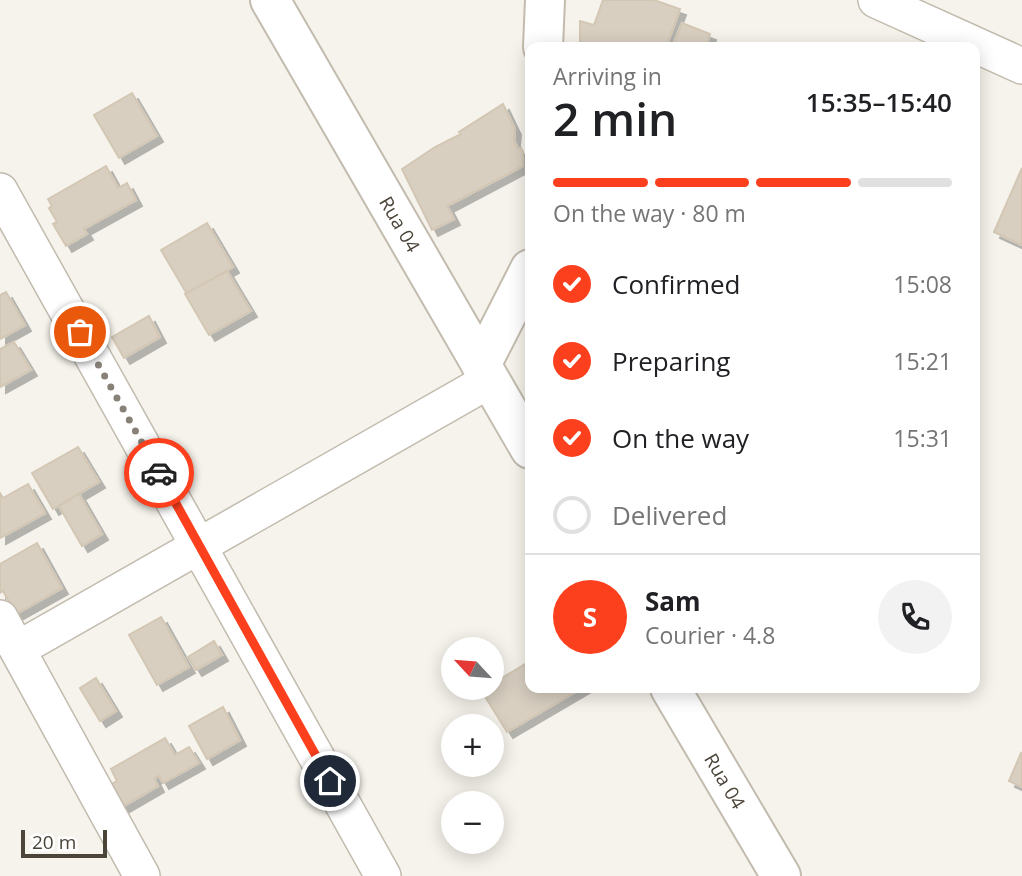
<!DOCTYPE html>
<html lang="en">
<head>
<meta charset="utf-8">
<style>
	body { margin:0; font-family:"Open Sans",sans-serif; background:#f2f2f2; color:#202124; height:100vh; display:flex; flex-direction:column; font-size:26px; white-space:nowrap }
	* { box-sizing:border-box; margin:0 }
	p { font-size:23px; color:#757577 }
	.icon { flex:none; width:38px; height:38px; fill:none; stroke:currentColor; stroke-width:2; stroke-linecap:round; stroke-linejoin:round }
	.map { position:relative; flex:1; overflow:hidden }
	.panel { position:absolute; left:525px; top:42px; width:455px; height:651px; display:flex; flex-direction:column; background:#fff; border-radius:14px; box-shadow:0 4px 18px #0003 }
	.panel>* { flex:none }
	.needle { width:46px; rotate:296deg }
	.buttons { position:absolute; left:441px; top:637px; display:grid; gap:14px }
	.buttons a { display:grid; place-items:center; width:63px; height:63px; border-radius:50%; background:#fff; box-shadow:0 4px 18px #0003; font-size:35px }
	.scale { position:absolute; left:21px; bottom:18px; width:86px; box-sizing:border-box; padding-left:7px; border:4px solid #4b4439; border-top:0; font-size:19px; line-height:24px; white-space:nowrap; color:#4b4439; -webkit-text-stroke:5px #fff; paint-order:stroke }
	.pin { position:absolute; display:grid; place-items:center; width:60px; height:60px; color:#fff; margin:-30px; border:4px solid #fff; border-radius:50%; box-shadow:0 2px 7px #0007 }
	.courier { position:absolute; display:grid; place-items:center; width:70px; height:70px; margin:-35px; border:5px solid #fc3f1d; border-radius:50%; background:#fff; color:#222; box-shadow:0 2px 9px #0007 }
	.overview em { font-style:normal; font-weight:600 }
	.overview div { display:flex; flex-direction:column-reverse }
	.overview { display:flex; align-items:center; justify-content:space-between; height:119px; padding:0 28px }
	h1 { font-size:46px; font-weight:600; line-height:52px }
	.bar { display:grid; grid-template-columns:repeat(4,1fr); gap:10px 7px; align-content:center; height:84px; padding:0 28px }
	.bar i { height:9px; border-radius:5px; background:#e0e0e0 }
	.bar .on { background:#fc3f1d }
	.bar p { grid-column:span 4 }
	.line { display:flex; align-items:center; gap:18px; padding:0 28px; border-top:2px solid #e0e0e0 }
	.line div { flex:1 }
	.round { display:grid; place-items:center; flex:none; width:74px; height:74px; border-radius:37px; background:#f2f2f2 }
	ol { padding:0 28px; list-style:none }
	li { display:flex; align-items:center; gap:21px; height:77px }
	li p { margin-inline-start:auto }
	li .icon { padding:7px; border-radius:50%; background:#fc3f1d; color:#fff; stroke-width:4 }
	li:last-child { color:#757577 }
	li i { width:38px; height:38px; border:4px solid #e0e0e0; border-radius:50% }
	.map>svg:first-child { display:block }
	.building { fill:#d8cfc1; stroke:#d3c7b4; stroke-width:2; filter:url(#shadow) }
	.lines { fill:none; stroke-linecap:round; stroke-linejoin:round }
	.minor-casing { stroke:#c2bbae; stroke-width:38 }
	.tertiary-casing { stroke:#c2bbae; stroke-width:42 }
	.minor { stroke:#fff; stroke-width:35 }
	.tertiary { stroke:#fff; stroke-width:38 }
	.done { stroke:#878178; stroke-width:7; stroke-dasharray:0 12.6 }
	.route { stroke:#fc3f1d; stroke-width:9 }
	.labels { text-anchor:middle; stroke-width:5; stroke-linejoin:round; paint-order:stroke }
	.street-label { font-size:19px; fill:#4b4439; stroke:#fff }
</style>
</head>
<body>
<div class="map">
<svg width="1022" height="876" viewBox="0 0 1022 876">
	<defs>
		<filter id="shadow"><feDropShadow dx="6" dy="6" stdDeviation="0" flood-color="#0004"/></filter>
	</defs>
	<rect width="100%" height="100%" fill="#f6f3ec"/>
	<g class="building">
		<path d="M603 0H654L680 9 668 42 665 47H593L580 42V21L594 25Z"/>
		<path d="M682 23 710 34 706 47H672Z"/>
		<path d="M132 93 157 136 119 158 94 115Z"/>
		<path d="M503 104 515 129 514 140 518 149 521 148 523 152V166L447 206 454 219 432 230 402 169 435 147 461 134 459 132Z"/>
		<path d="M106 166 118 188 127 183 136 200 84 229 87 234 66 246 53 224 57 222 49 208 52 206 48 199Z"/>
		<path d="M1022 168V245L994 232Z"/>
		<path d="M207 223 233 267 187 294 161 250Z"/>
		<path d="M227 271 251 311 209 335 185 294Z"/>
		<path d="M6 292 25 325 0 339V295Z"/>
		<path d="M149 316 160 337 124 358 112 337Z"/>
		<path d="M14 342 31 370 0 387V349Z"/>
		<path d="M78 447 99 482 53 509 32 473Z"/>
		<path d="M28 484 45 513 0 538V493L3 498Z"/>
		<path d="M79 494 102 534 82 546 59 506Z"/>
		<path d="M37 543 62 588 16 614 3 591 0 593V564Z"/>
		<path d="M161 617 189 667 157 685 129 635Z"/>
		<path d="M214 641 222 655 196 670 188 657Z"/>
		<path d="M530 661V688H582L507 732 481 690 492 688V684Z"/>
		<path d="M96 678 116 711 100 721 80 688Z"/>
		<path d="M223 707 240 740 207 759 189 726Z"/>
		<path d="M165 738 175 755 189 747 199 763 163 783 159 776 154 778 158 786 120 808 108 786 117 781 111 769Z"/>
		<path d="M1021 753 1022 754V787L1009 781Z"/>
	</g>
	<g class="lines">
		<g class="minor-casing">
			<g id="minor">
				<path d="M876 0 1022 66"/>
				<path d="M0 191 383 876"/>
				<path d="M0 618 142 876"/>
				<path d="M18 649 490 380"/>
			</g>
		</g>
		<g class="tertiary-casing">
			<g id="tertiary">
				<path id="s1" d="M270 0 530 449"/>
				<path d="M543 47 545 0"/>
				<path d="M481 365 530 269"/>
				<path id="s2" d="M670 688 781 876"/>
			</g>
		</g>
		<use href="#minor" class="minor"/>
		<use href="#tertiary" class="tertiary"/>
	</g>
	<g class="lines">
		<path class="done" d="M80 332 159 473"/>
		<path class="route" d="M159 473 330 781"/>
	</g>
	<g class="labels">
		<g class="street-label">
			<text dy="7" stroke="none"><textPath href="#s1" startOffset="259">Rua 04</textPath></text>
			<text dy="7" stroke="none"><textPath href="#s2" startOffset="108">Rua 04</textPath></text>
		</g>
	</g>
</svg>
<div class="buttons">
<a><svg class="needle" viewBox="-14 -14 28 28"><path d="M0-13l5 13h-10z" fill="#e53935"/><path d="M0 13l5-13h-10z" fill="#757577"/></svg></a>
<a>+</a>
<a>−</a>
</div>
<div class="scale">20 m</div>
<div class="pin" style="left:80px;top:332px;background:#ea580c"><svg class="icon" aria-label="bag" viewBox="0 0 24 24"><path d="M5 8h14l-1 12H6zM9 8a3 3 0 0 1 6 0"/></svg></div>
<div class="pin" style="left:330px;top:781px;background:#1f2937"><svg class="icon" aria-label="home" viewBox="0 0 24 24"><path d="M3 11l9-7 9 7M6 9v11h12V9"/></svg></div>
<div class="courier" style="left:159px;top:473px"><svg class="icon" aria-label="car" viewBox="0 0 24 24"><path d="M5 17H2v-5l4-1 3-4h7l3 4 3 1v5h-3M9 17h6M6 11h13"/><circle cx="7" cy="17" r="2"/><circle cx="17" cy="17" r="2"/></svg></div>
<section class="panel">
<div class="overview"><div><h1>2 min</h1><p>Arriving in</p></div><em>15:35–15:40</em></div>
<div class="bar"><i class="on"></i><i class="on"></i><i class="on"></i><i></i><p>On the way · 80 m</p></div>
<ol>
<li><svg class="icon" aria-label="check" viewBox="0 0 24 24"><path d="M5 12l5 5 9-10"/></svg>Confirmed<p>15:08</p></li>
<li><svg class="icon" aria-label="check" viewBox="0 0 24 24"><path d="M5 12l5 5 9-10"/></svg>Preparing<p>15:21</p></li>
<li><svg class="icon" aria-label="check" viewBox="0 0 24 24"><path d="M5 12l5 5 9-10"/></svg>On the way<p>15:31</p></li>
<li><i></i>Delivered</li>
</ol>
<div class="line" style="height:126px"><b class="round" style="background:#fc3f1d;color:#fff">S</b><div><b>Sam</b><p>Courier · 4.8</p></div><a class="round"><svg class="icon" aria-label="phone" viewBox="0 0 24 24"><path d="M5 4h4l2 5-3 2q2 4 5 5l2-3 5 2v4C11 20 4 13 5 4z"/></svg></a></div>
</section>
</div>
</body>
</html>
